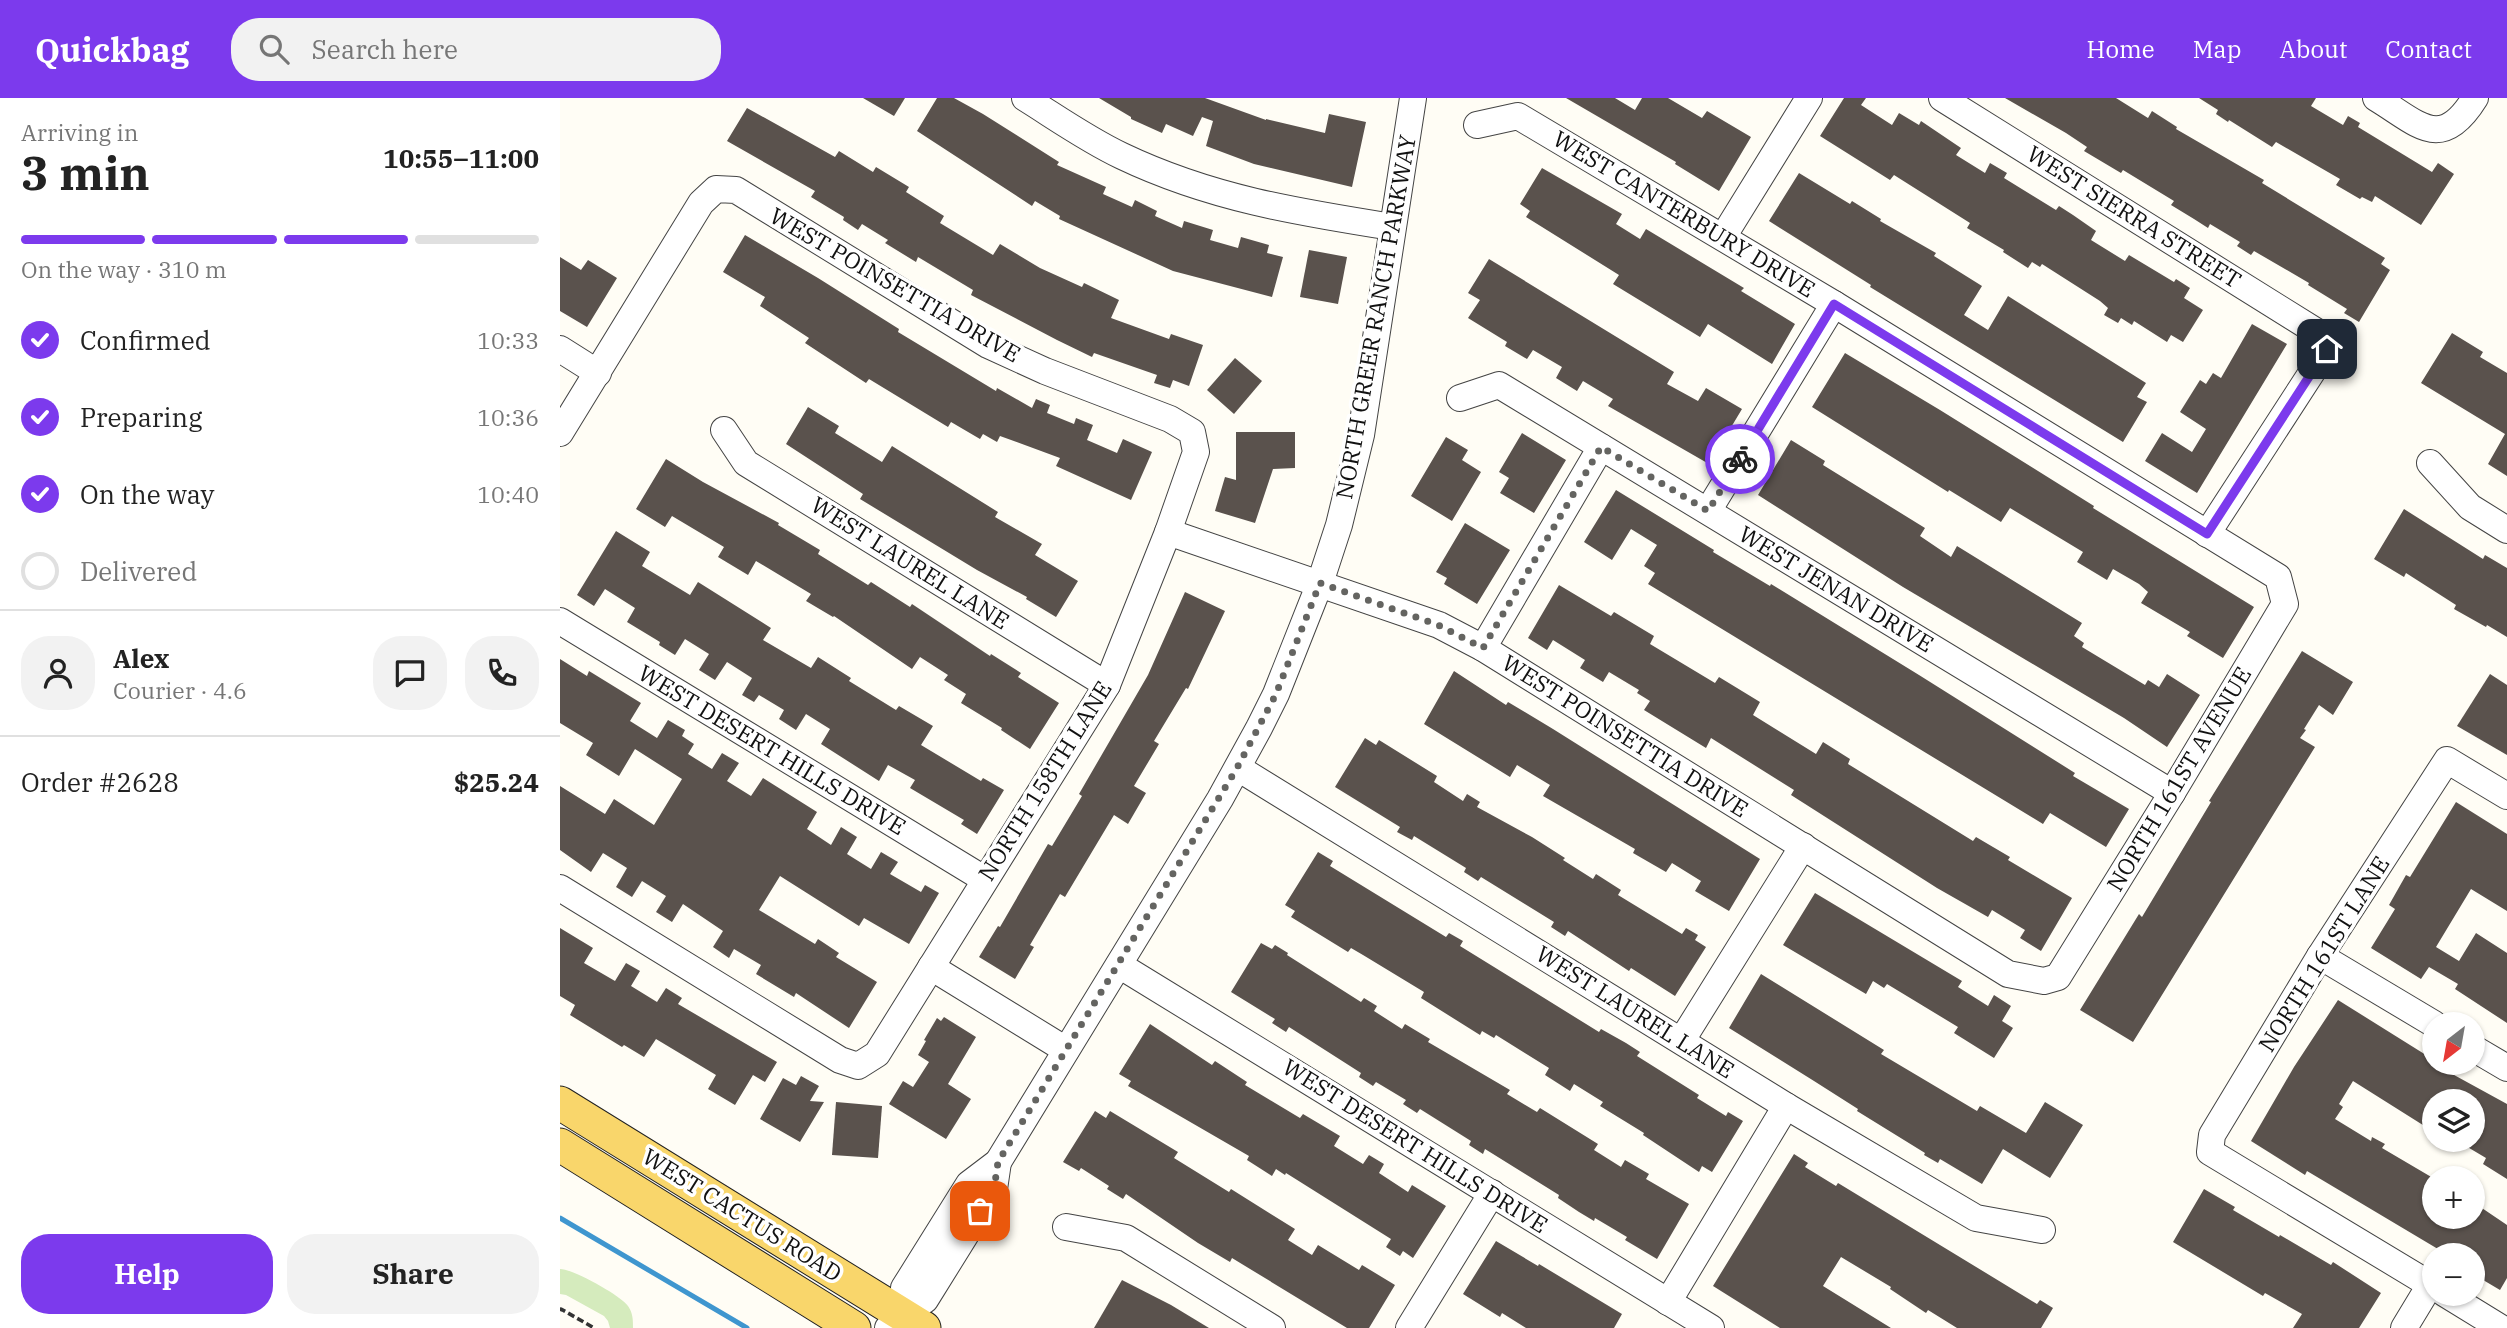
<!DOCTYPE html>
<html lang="en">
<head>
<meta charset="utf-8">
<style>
	body { margin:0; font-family:"IBM Plex Serif",serif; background:#f2f2f2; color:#222; height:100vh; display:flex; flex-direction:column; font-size:26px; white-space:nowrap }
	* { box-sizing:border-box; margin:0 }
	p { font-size:23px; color:#767676 }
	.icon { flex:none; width:38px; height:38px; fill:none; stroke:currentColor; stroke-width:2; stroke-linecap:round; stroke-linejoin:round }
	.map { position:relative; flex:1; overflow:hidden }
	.drawer { display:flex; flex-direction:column; background:#fff; width:560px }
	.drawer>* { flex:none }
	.needle { width:46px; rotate:211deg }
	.tools { position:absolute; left:1862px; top:914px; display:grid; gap:14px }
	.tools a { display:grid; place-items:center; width:63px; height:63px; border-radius:50%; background:#fff; box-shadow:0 2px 5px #0004; font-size:35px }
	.pin { position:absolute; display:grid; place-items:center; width:60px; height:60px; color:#fff; margin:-30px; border-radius:14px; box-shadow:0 4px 10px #0006 }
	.courier { position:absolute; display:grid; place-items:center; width:70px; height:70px; margin:-35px; border:5px solid #7c3aed; border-radius:50%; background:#fff; color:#222; box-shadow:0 2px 9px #0007 }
	.headline em { font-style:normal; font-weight:700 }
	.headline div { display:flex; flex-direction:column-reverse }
	.headline { display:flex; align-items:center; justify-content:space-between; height:119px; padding:0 21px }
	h1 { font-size:46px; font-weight:700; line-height:52px }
	.bar { display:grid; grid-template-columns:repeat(4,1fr); gap:10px 7px; align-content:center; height:84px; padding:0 21px }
	.bar i { height:9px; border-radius:5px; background:#e0e0e0 }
	.bar .selected { background:#7c3aed }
	.bar p { grid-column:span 4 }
	.line { display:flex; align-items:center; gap:18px; padding:0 21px; border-top:2px solid #e0e0e0 }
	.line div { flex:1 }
	.round { display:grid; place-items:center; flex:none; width:74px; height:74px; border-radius:28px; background:#f2f2f2 }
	ol { padding:0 21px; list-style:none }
	li { display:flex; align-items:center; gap:21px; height:77px }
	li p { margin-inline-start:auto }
	li .icon { padding:7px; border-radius:50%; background:#7c3aed; color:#fff; stroke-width:4 }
	li:last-child { color:#767676 }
	li i { width:38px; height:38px; border:4px solid #e0e0e0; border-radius:50% }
	.primary-button { display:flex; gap:14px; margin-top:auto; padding:14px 21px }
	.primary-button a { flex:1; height:80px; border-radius:28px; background:#7c3aed; color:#fff; font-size:28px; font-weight:700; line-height:80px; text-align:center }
	.primary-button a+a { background:#f2f2f2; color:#222 }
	header { display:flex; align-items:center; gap:42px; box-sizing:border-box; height:98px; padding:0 35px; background:#7c3aed; color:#fff }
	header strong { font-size:33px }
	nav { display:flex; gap:38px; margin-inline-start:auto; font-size:24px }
	.search { width:490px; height:63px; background:#f2f2f2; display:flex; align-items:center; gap:18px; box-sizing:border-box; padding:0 24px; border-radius:28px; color:#767676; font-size:26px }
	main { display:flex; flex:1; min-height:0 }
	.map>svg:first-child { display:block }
	.green { fill:#d5ebbd }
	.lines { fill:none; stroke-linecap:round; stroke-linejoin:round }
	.stream { stroke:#3f96cf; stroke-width:5 }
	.building { fill:#5a524d }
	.minor-casing { stroke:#444; stroke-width:28 }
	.major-casing { stroke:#222; stroke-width:35 }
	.path { stroke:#333; stroke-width:3.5; stroke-dasharray:7 3.5; stroke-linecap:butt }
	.minor { stroke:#fff; stroke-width:26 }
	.major { stroke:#f9d66b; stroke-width:33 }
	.done { stroke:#646461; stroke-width:7; stroke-dasharray:0 12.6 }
	.route { stroke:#7c3aed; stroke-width:9 }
	.labels { text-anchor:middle; stroke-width:7; stroke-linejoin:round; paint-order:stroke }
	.street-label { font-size:23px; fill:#111; stroke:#fff }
</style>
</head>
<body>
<header>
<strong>Quickbag</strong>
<div class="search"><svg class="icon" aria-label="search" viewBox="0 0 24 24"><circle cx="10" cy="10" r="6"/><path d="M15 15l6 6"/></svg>Search here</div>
<nav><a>Home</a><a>Map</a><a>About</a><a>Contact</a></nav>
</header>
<main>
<section class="drawer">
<div class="headline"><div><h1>3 min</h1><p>Arriving in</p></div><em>10:55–11:00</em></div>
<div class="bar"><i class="selected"></i><i class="selected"></i><i class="selected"></i><i></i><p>On the way · 310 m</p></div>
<ol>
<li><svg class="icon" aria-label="check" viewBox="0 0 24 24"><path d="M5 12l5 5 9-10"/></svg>Confirmed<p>10:33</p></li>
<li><svg class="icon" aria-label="check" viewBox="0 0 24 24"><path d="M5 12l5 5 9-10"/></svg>Preparing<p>10:36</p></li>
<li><svg class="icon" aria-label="check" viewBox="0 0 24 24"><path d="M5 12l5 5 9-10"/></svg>On the way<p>10:40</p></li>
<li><i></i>Delivered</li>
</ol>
<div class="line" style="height:126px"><a class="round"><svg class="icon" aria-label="person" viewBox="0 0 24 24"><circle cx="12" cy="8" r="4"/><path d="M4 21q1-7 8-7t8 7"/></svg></a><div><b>Alex</b><p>Courier · 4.6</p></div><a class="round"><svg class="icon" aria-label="chat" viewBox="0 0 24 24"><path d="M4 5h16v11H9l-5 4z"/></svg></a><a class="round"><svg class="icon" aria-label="phone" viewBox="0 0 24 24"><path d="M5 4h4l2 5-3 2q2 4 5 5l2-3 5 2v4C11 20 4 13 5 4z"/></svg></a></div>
<div class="line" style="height:91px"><div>Order #2628</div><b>$25.24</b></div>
<div class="primary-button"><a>Help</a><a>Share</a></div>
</section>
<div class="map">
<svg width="1947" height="1230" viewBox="0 0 1947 1230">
	<rect width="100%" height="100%" fill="#fffdf5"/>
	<path class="green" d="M0 1171C13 1171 60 1197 68 1208 73 1215 73 1222 73 1230H50L48 1223 44 1218 6 1197 0 1196Z"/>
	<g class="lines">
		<path class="stream" d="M0 1120 187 1230"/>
	</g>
	<g class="building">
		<path d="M303 0H345L334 18Z"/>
		<path d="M377 0H394L423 16 499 64 497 67 546 89 543 96 572 109 575 102 597 113 595 118 622 130 624 123 653 132 650 142 678 150 681 139 709 147 707 155 723 159 712 199 613 173 499 121 500 118 475 103 472 108 357 33Z"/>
		<path d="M539 0H645L706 22V21L765 35 769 16 806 24 792 89 694 66 646 48 653 23 642 19 633 38 606 26 602 35 571 21V19Z"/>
		<path d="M1006 0H1055L1075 12 1082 0H1108L1142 20 1147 13 1191 39 1159 93 1115 66 1116 64Z"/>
		<path d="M1284 0H1306L1301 7 1332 27 1339 15 1359 27 1361 23 1401 50 1396 57 1425 75 1430 65 1447 75 1444 80 1496 112 1499 108 1513 117 1536 133 1531 142 1565 163 1569 157 1614 184 1616 181 1630 190 1624 200 1643 212 1623 244 1611 237 1607 244 1574 223 1572 227 1561 220 1558 225 1544 217 1548 210 1540 203 1482 166 1480 169 1472 164 1468 170 1443 154 1444 152 1407 130 1410 125 1334 77 1330 82 1260 38Z"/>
		<path d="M1445 0H1556L1588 20 1592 13 1617 29 1616 31 1704 82 1702 85 1825 160 1821 166 1830 172 1799 224 1784 215 1787 211 1748 187 1749 185 1694 153 1691 157 1677 148 1680 144 1650 126 1648 130 1634 121 1611 107 1614 103 1563 72 1561 75 1524 53 1527 49 1506 35Z"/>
		<path d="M1639 0H1756L1751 8 1783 27 1788 18 1800 25 1798 29 1872 74 1878 65 1894 76 1861 127 1815 98 1812 104 1802 99 1800 101 1776 87 1780 81 1716 44 1712 49 1669 22 1668 24 1656 16 1658 12Z"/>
		<path d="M187 10 275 59 279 53 313 74 316 69 349 89 346 94 384 118 380 125 433 157 440 146 480 170 522 189 524 185 559 202 551 220 609 241 611 236 643 247 629 288 613 282 610 290 594 285 597 277 534 255 532 259 497 242 411 197 413 192 358 159 356 164 325 145 328 142 302 126 298 132 283 122 284 119 251 99 255 93 167 43Z"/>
		<path d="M982 70 1062 116 1056 126 1080 141 1086 131 1184 190 1181 193 1235 226 1212 266 1148 226 1140 239 1053 186 1059 177 966 119 970 113 960 106Z"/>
		<path d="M1239 75 1290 106 1292 103 1321 121 1320 123 1376 155 1374 158 1422 188 1404 217 1428 232 1448 198 1586 285 1577 299 1587 304 1563 344 1310 189 1311 187 1209 123Z"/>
		<path d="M185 137 258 180 339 231 338 234 436 293 437 290 472 310 476 301 490 307 487 315 514 326 516 320 533 327 527 342 557 355 563 341 592 354 571 402 496 368 500 360 440 338 437 344 423 336 420 341 391 324 388 329 309 281 306 285 245 245 249 240 200 208 205 199 163 174Z"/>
		<path d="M749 152 787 159 778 206 740 199Z"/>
		<path d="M0 159 21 172 28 162 57 180 27 229 0 213Z"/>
		<path d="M929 161 1114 274 1107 286 1138 303 1146 290 1182 311 1149 366 1048 308 1053 301 1023 283 1017 293 996 280 1002 269 973 252 967 261 945 248 947 244 908 220 920 202 908 195Z"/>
		<path d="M1692 226 1727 246 1637 395 1585 363 1602 335 1632 354 1646 331 1620 314 1640 282 1646 286 1653 275 1661 280Z"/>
		<path d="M1892 235 1923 254 1920 259 1947 275V378L1928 366 1945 336 1861 285Z"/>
		<path d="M1285 255 1380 312 1534 408 1533 410 1694 509 1663 560 1627 538 1630 534 1581 505 1588 494 1579 486 1553 471 1547 482 1517 464 1523 454 1450 410 1441 424 1389 392 1388 394 1252 309Z"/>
		<path d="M675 260 702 283 674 316 647 292Z"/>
		<path d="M248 309 279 328 275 335 322 364 332 348 438 414 435 419 482 446 475 457 518 483 496 519 466 501 467 499 417 472 300 401 303 396 226 346Z"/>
		<path d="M676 334H735V370L713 371 695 425 655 413 665 379 676 382Z"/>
		<path d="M962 335 1006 362 974 415 940 395 949 380 939 374Z"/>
		<path d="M886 339 908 352 902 362 921 374 892 423 851 398Z"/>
		<path d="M1231 342 1265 363 1263 367 1365 430 1360 438 1391 459 1397 448 1522 525 1514 538 1524 545 1522 549 1585 587 1588 582 1599 589 1607 576 1640 597 1607 649 1564 620 1343 489 1198 397Z"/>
		<path d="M106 361 143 384 219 425 218 427 260 452 258 456 308 487 311 484 350 509 352 506 430 558 431 556 461 575 458 579 499 605 470 651 441 632 442 630 401 605 406 596 384 582 388 577 360 559 352 571 274 518 273 519 246 503 251 496 196 463 188 477 158 459 164 449 112 418 105 429 76 411Z"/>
		<path d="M1056 392 1154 452 1153 454 1210 488 1211 486 1359 577 1515 675 1513 678 1569 711 1546 749 1490 715 1483 726 1088 486 1095 475 1084 468 1097 447 1071 431 1052 462 1024 444Z"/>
		<path d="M1844 411 1923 461 1925 457 1947 470V539L1927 527 1926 529 1894 511 1896 507 1846 475 1844 479 1814 461Z"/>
		<path d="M905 425 950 452 917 506 884 486 887 480 876 474Z"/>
		<path d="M56 433 90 454 82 468 130 497 138 484 211 530 203 542 251 570 258 559 291 580 289 583 336 612 339 608 373 628 361 647 421 683 423 680 444 692 417 736 401 726 404 722 350 690 355 682 328 667 319 683 261 646 270 631 246 616 236 632 219 621 224 612 199 597 194 604 182 597 192 580 167 564 155 582 139 572 149 556 125 541 115 557 99 547 100 544 67 524 75 510 45 491 34 508 17 497Z"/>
		<path d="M999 487 1051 518 1054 514 1094 538 1090 546 1155 585 1159 579 1200 604 1193 617 1256 656 1263 644 1290 661 1288 666 1413 743 1416 739 1450 759 1448 762 1512 800 1481 853 1460 840 1465 832 1432 812 1428 819 1377 790 1231 697 1234 692 1151 640 1146 650 1084 612 1090 603 1077 595 1079 592 1049 574 1043 584 1020 570 1025 562 993 542 987 552 968 540Z"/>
		<path d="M625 494 665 513 628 591 626 590 594 643 599 646 574 688 586 695 568 726 554 717 505 799 500 796 470 847 474 849 455 881 419 859 438 828 440 829 488 746 492 748 522 698 519 696 588 577Z"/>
		<path d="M1742 553 1793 584 1773 617 1759 607 1744 631 1746 632 1740 640 1755 649 1573 944 1520 912 1579 816 1582 819 1651 704 1649 703Z"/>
		<path d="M0 561 27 578 29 573 81 605 70 623 97 640 108 622 125 632 122 638 134 646 128 656 152 671 162 655 179 665 167 683 191 698 203 680 257 714 247 731 271 747 281 729 297 739 287 756 311 771 321 754 338 764 330 776 361 794 365 787 379 795 349 846 304 820 299 828 220 778 199 812 255 846 258 841 279 855 276 859 317 884 289 930 236 895 234 899 196 876 201 867 174 851 169 860 153 849 163 833 123 806 112 824 96 814 106 798 82 783 72 799 56 789 67 770 43 755 31 774 0 752V688L45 716 54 701 94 727 122 681 75 651 59 678 26 657 33 645 0 625Z"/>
		<path d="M894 573 946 607 948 604 993 631 1200 761 1169 813 1135 793 1141 783 1112 765 1106 774 1073 755 1075 751 983 698 990 687 957 667 950 679 864 626Z"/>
		<path d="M1930 576 1947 587V657L1897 628Z"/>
		<path d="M805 640 816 647 819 642 877 678 874 684 903 703 907 696 920 704 917 709 972 739 1005 760 1003 762 1033 781 1036 776 1061 792 1058 797 1122 836 1126 830 1138 837 1135 842 1146 849 1115 898 1071 870 1069 873 1008 833 1005 838 991 829 994 824 921 779 918 783 904 774 906 770 854 738 852 742 837 734 840 729 775 689Z"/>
		<path d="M1896 704 1947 736V813L1911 791 1876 849 1899 863 1916 835 1947 855V925L1895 891 1898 886 1869 869 1861 881 1811 850 1835 811 1829 807 1846 777 1850 779Z"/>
		<path d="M758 754 773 763 770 768 886 839 889 835 903 843 900 848 1039 934 1041 931 1066 945 1080 954 1077 958 1139 997 1137 1000 1166 1018 1168 1014 1183 1023 1152 1074 1142 1068 1139 1074 1083 1037 1084 1035 1040 1008 1043 1004 1014 986 1010 993 985 977 989 970 936 937 934 940 922 933 920 937 861 900 864 894 803 857 791 850 788 854 731 819 735 813 725 807Z"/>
		<path d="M1255 795 1402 883 1398 889 1428 908 1434 897 1451 908 1442 923 1453 930 1434 960 1394 935 1398 929 1327 886 1324 890 1313 883 1306 896 1223 847Z"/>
		<path d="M0 830 33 850 24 865 55 883 66 865 80 873 71 888 97 904 106 890 122 900 118 906 217 964 205 984 193 977 175 1007 148 991 156 977 96 941 84 959 64 947 62 949 10 917 15 907 0 898Z"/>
		<path d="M701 845 712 851 715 847 728 855 727 857 801 904 804 900 817 908 814 913 842 931 845 926 870 941 868 944 950 992 947 996 977 1014 980 1010 1038 1046 1034 1052 1061 1069 1065 1062 1089 1076 1086 1081 1129 1106 1097 1161 1065 1142 1067 1139 1035 1120 1034 1123 1019 1114 998 1100 999 1097 925 1051 923 1056 909 1047 911 1043 860 1011 857 1015 843 1006 846 1002 816 984 813 988 799 979 801 975 729 929 726 934 712 925 715 921 671 894Z"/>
		<path d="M1201 876 1324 952 1321 956 1417 1013 1420 1008 1466 1035 1485 1004 1523 1027 1490 1080 1443 1051 1422 1086 1380 1061 1378 1065 1364 1057 1365 1055 1297 1013 1298 1011 1254 983 1169 930Z"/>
		<path d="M1778 902 1874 962V966L1947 1006V1081L1923 1066 1926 1060 1894 1041H1913V1003H1874V1034L1793 983 1779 1006 1783 1009 1775 1021 1811 1043 1812 1039 1825 1046 1822 1050 1873 1080H1870L1874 1082V1118H1913V1104L1947 1127V1180L1940 1192 1913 1176V1157H1888L1747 1073 1745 1077 1691 1043 1734 969Z"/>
		<path d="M384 919 416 939 388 986 411 1001 386 1041 329 1006 343 983 353 989 369 964 358 957 366 943 364 942 377 920 381 923Z"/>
		<path d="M590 926 652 967 655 963 687 984 685 987 740 1020 743 1016 780 1038 774 1048 803 1066 809 1057 824 1066 819 1075 848 1094 852 1087 886 1108 853 1160 843 1153 840 1158 826 1149 831 1141 726 1075 725 1077 716 1071 712 1078 687 1062 689 1058 568 988 571 983 559 976Z"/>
		<path d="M241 978 259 988 250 1003 264 1004 240 1044 200 1021 223 980 236 987Z"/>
		<path d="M276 1004 322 1008 318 1060 272 1057Z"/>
		<path d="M535 1013 546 1020 550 1013 618 1054 614 1060 669 1094 671 1091 735 1131 728 1142 752 1157 758 1147 799 1172 802 1167 835 1187 809 1230H787L672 1160 670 1164 638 1145 566 1096 563 1101 547 1091 549 1088 521 1070 519 1073 503 1064Z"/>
		<path d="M1234 1056 1248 1065 1245 1069 1276 1088 1278 1085 1477 1206 1480 1202 1493 1210 1481 1230H1397L1368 1212 1366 1215 1330 1191 1331 1189 1281 1159 1263 1188 1331 1230H1220L1153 1188Z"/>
		<path d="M1644 1091 1675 1109 1673 1112 1719 1139 1720 1137 1771 1167 1773 1164 1821 1195 1799 1230H1733L1742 1216 1705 1195 1703 1198 1613 1144Z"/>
		<path d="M936 1143 978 1168 979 1166 1062 1216 1054 1230H966L942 1215 940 1219 903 1196Z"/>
		<path d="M562 1182 611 1207 649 1230H534Z"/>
	</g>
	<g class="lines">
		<g class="minor-casing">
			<g id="minor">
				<path d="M465 0C497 20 528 42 562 58 650 100 737 114 832 129"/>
				<path d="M1382 0 1765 239 1767 251 1647 436"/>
				<path d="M1816 0C1859 26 1881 55 1915 0"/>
				<path d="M1163 139 1249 0"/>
				<path d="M0 251 38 275"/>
				<path d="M900 300 939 287 1612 695"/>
				<path d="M164 332 186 365 547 587"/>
				<path d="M0 335 141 105 156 91 176 92 428 247 485 273 610 321 632 334 636 354 608 434 547 587 317 956 298 968 280 962 0 790"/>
				<path d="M1870 365 1910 409 1947 432"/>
				<path d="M1148 413 1274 206"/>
				<path d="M608 434 879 527 923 550 1448 876 1484 883 1498 879 1612 695 1725 506 1718 479 1274 206 958 18 917 27"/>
				<path d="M0 523 424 781"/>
				<path d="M923 550 1041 349"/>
				<path d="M678 670 1226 1008 1416 1120 1482 1132"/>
				<path d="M1760 858 1874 926"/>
				<path d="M559 867 1151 1230"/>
				<path d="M371 869 506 952"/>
				<path d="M1122 942 1243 748"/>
				<path d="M1913 950 1947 970"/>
				<path d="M506 1129 566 1140 712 1230"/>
				<path d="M1874 1189 1650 1054 1652 1037 1760 858 1887 662 1947 698"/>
				<path d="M1884 1195 1941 1230"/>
				<path d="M1108 1204 1226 1008"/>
				<path d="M342 1215 344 1190 409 1086 438 1064 660 701 699 630 716 596 760 485 779 427 801 337 853 0"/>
				<path d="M328 1230 342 1215 365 1202 434 1091 438 1064"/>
				<path d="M849 1230 932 1095"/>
				<path d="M1844 1230 1870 1187"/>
			</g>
		</g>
		<g class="major-casing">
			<g id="major">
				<path d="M0 1005 364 1230"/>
				<path d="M0 1047 294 1230"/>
			</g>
		</g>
		<path class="path" d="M0 1213 1 1211 34 1230"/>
		<use href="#minor" class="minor"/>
		<use href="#major" class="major"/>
	</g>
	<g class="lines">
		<path class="done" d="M420 1113 434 1091 438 1064 677 670 716 596 760 485 878 527 923 550 1041 349 1148 413 1180 361"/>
		<path class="route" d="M1180 361 1274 206 1647 436 1767 251"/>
	</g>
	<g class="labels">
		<g class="street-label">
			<text transform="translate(1124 116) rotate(31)" y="8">WEST CANTERBURY DRIVE</text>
			<text transform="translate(1574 119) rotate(32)" y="8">WEST SIERRA STREET</text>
			<text transform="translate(335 187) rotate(30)" y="8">WEST POINSETTIA DRIVE</text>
			<text transform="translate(816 219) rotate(-80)" y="8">NORTH GREER RANCH PARKWAY</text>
			<text transform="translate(350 465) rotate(32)" y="8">WEST LAUREL LANE</text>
			<text transform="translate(1276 491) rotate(31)" y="8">WEST JENAN DRIVE</text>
			<text transform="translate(1065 638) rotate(32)" y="8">WEST POINSETTIA DRIVE</text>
			<text transform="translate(212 652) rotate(31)" y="8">WEST DESERT HILLS DRIVE</text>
			<text transform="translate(1619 681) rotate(-59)" y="8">NORTH 161ST AVENUE</text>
			<text transform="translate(485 683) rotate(-58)" y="8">NORTH 158TH LANE</text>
			<text transform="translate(1764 856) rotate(-58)" y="8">NORTH 161ST LANE</text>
			<text transform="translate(1075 914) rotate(32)" y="8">WEST LAUREL LANE</text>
			<text transform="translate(855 1048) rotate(32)" y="8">WEST DESERT HILLS DRIVE</text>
			<text transform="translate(182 1117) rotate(32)" y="8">WEST CACTUS ROAD</text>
		</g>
	</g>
</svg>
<div class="tools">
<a><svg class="needle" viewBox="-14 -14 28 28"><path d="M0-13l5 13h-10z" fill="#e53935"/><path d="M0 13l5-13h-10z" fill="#767676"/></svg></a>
<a><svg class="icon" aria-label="layers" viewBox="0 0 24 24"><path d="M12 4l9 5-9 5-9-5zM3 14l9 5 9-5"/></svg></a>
<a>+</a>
<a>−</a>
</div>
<div class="pin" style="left:420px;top:1113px;background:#ea580c"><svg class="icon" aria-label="bag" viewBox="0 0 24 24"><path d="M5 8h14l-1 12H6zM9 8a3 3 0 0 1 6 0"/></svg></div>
<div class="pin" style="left:1767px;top:251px;background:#1f2937"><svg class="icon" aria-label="home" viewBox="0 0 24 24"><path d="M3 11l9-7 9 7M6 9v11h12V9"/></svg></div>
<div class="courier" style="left:1180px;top:361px"><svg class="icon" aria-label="bike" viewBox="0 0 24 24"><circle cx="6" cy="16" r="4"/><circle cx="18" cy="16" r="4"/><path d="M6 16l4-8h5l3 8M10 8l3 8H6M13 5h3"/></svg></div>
</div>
</main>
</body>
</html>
